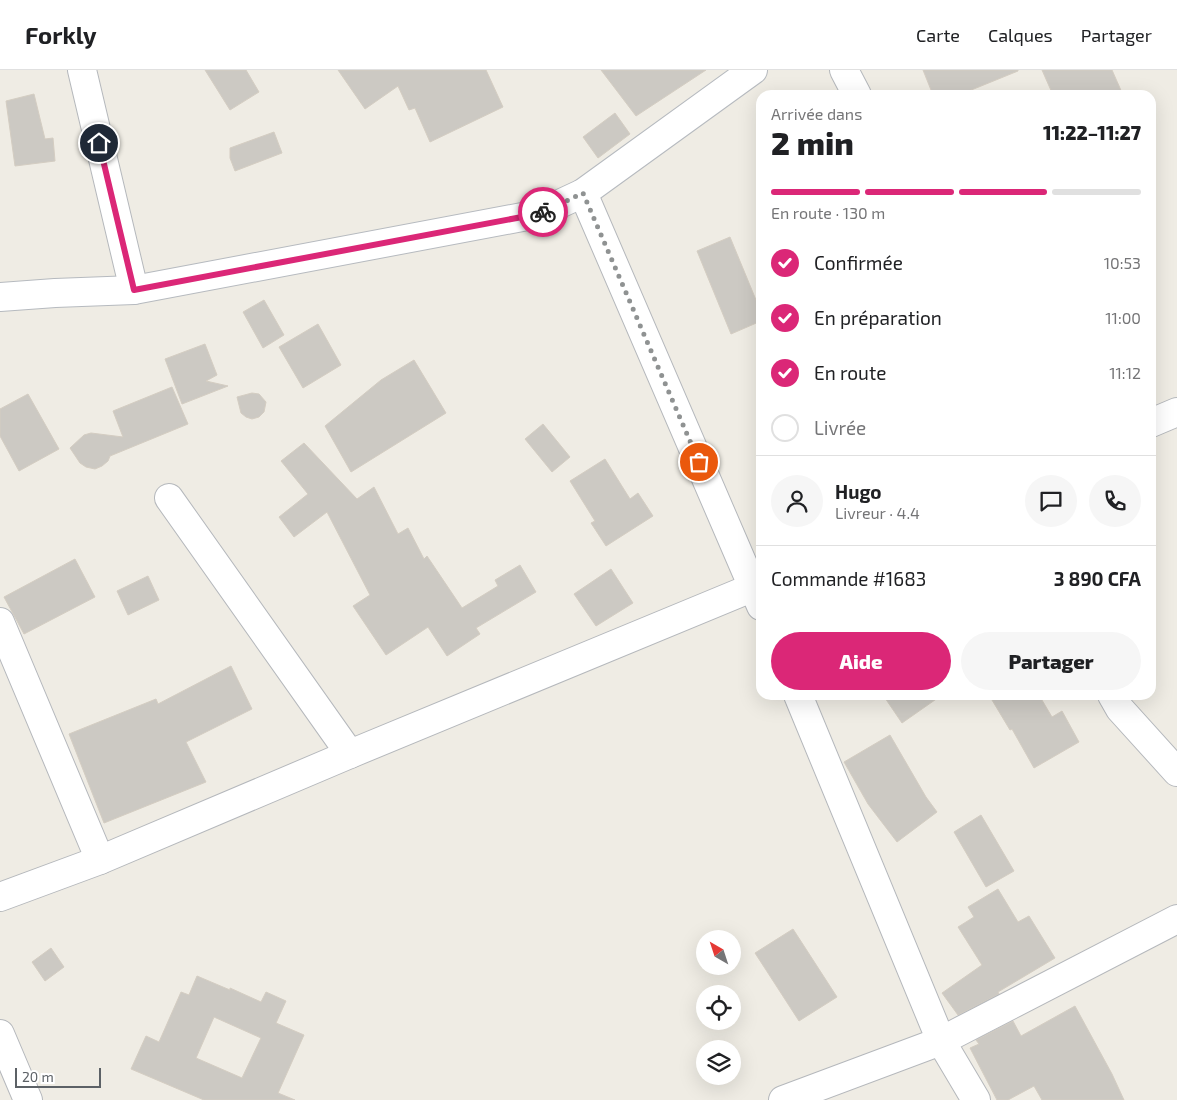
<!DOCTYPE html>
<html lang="fr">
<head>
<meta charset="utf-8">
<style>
	body { margin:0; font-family:"Exo 2",sans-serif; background:#f6f6f6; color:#202124; height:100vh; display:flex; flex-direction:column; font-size:19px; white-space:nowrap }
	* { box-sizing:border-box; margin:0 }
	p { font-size:16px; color:#757577 }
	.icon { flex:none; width:28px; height:28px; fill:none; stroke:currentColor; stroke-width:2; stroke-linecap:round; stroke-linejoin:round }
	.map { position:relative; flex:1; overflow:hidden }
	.drawer { position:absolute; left:756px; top:20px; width:400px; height:610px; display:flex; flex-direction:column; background:#fff; border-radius:15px; box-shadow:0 5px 20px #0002 }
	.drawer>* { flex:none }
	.needle { width:32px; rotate:321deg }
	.tools { position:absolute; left:696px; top:860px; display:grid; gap:10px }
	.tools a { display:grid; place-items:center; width:45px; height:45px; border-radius:50%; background:#fff; box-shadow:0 5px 20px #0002; font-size:25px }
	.scale { position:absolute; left:15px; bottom:12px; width:86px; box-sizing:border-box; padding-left:5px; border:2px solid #5c6166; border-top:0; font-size:14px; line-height:18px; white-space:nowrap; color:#5c6166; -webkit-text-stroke:4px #fff; paint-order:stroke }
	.pin { position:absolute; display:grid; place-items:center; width:42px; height:42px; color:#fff; margin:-21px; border:2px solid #fff; border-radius:50%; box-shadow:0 1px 5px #0007 }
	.courier { position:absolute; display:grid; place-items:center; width:50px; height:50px; margin:-25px; border:4px solid #db2777; border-radius:50%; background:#fff; color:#222; box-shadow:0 1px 6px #0007 }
	.headline em { font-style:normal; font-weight:800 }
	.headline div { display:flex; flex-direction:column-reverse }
	.headline { display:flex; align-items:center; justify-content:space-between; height:85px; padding:0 15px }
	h1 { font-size:32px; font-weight:800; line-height:38px }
	.bar { display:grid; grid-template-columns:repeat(4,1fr); gap:8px 5px; align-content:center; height:60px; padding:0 15px }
	.bar i { height:6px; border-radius:4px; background:#e0e0e0 }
	.bar .selected { background:#db2777 }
	.bar p { grid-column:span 4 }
	.line { display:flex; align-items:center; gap:12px; padding:0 15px; border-top:1px solid #e0e0e0 }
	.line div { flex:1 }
	.round { display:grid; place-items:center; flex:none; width:52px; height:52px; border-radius:26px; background:#f6f6f6 }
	ol { padding:0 15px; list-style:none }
	li { display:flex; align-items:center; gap:15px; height:55px }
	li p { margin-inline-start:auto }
	li .icon { padding:5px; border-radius:50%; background:#db2777; color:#fff; stroke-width:4 }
	li:last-child { color:#757577 }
	li i { width:28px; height:28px; border:2px solid #e0e0e0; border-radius:50% }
	.button { display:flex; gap:10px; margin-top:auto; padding:10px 15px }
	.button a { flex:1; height:58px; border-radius:30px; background:#db2777; color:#fff; font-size:20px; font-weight:800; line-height:58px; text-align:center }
	.button a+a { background:#f6f6f6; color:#202124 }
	header { display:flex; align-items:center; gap:30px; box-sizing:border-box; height:70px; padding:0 25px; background:#fff; border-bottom:1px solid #e0e0e0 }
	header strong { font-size:24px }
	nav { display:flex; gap:28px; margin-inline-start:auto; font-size:18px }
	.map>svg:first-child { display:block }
	.building { fill:#ccc9c3; stroke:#d4cdc2; fill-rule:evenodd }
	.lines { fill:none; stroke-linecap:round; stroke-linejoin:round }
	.street-casing { stroke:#b5b8bc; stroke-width:30 }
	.secondary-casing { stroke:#b6babf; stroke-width:30 }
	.street { stroke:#fff; stroke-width:28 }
	.secondary { stroke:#fff; stroke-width:28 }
	.done { stroke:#8f9292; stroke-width:5; stroke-dasharray:0 9 }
	.route { stroke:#db2777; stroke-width:6 }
</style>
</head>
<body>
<header>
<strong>Forkly</strong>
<nav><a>Carte</a><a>Calques</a><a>Partager</a></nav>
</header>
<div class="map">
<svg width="1177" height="1030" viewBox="0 0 1177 1030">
	<rect width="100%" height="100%" fill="#efece4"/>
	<g class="building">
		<path d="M205 0H246L259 22 230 40Z"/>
		<path d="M338 0H486L503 37 430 72 415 38 409 40 398 16 365 39Z"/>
		<path d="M601 0H706L636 46Z"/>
		<path d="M923 0H1018V1L959 25H933Z"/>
		<path d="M1042 0H1112L1123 25H1053Z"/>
		<path d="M34 24 45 69 53 68 55 91 15 96 6 31Z"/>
		<path d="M615 43 630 64 598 88 583 67Z"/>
		<path d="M274 62 282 83 235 101 230 88V78Z"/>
		<path d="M730 167 761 242V251L731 264 697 181Z"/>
		<path d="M264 230 284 265 263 278 243 242Z"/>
		<path d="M318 254 341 295 303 318 279 277Z"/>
		<path d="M205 274 217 305 206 311 228 316 182 334 165 289Z"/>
		<path d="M414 290 446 343 351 402 325 356 381 310Z"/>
		<path d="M172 317 188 354 110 386 108 391 102 396 95 399 86 397 80 393 70 378 84 365 91 363 123 367 113 341Z"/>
		<path d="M252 323 259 324 266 332 264 342 259 347 252 349 246 347 241 343 237 327Z"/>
		<path d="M28 324 59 379 19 401 0 366V339Z"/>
		<path d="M543 354 570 387 552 402 525 369Z"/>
		<path d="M304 373 357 429 374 417 398 464 408 458 424 489 427 486 462 538 498 516 495 510 520 495 536 522 476 558 480 564 447 586 428 557 386 585 353 536 370 525 327 442 294 467 279 447 308 424 281 391Z"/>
		<path d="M605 389 630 429 638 423 653 446 606 476 591 453 595 451 570 411Z"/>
		<path d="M75 489 95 527 24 564 4 527Z"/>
		<path d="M611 499 633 533 596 556 574 524Z"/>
		<path d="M148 506 159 530 128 545 117 521Z"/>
		<path d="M231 596 252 639 186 672 206 712 104 753 69 664 156 629 158 634Z"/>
		<path d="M883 625H942L902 653Z"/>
		<path d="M989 625H1039L1052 647 1062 641 1079 672 1034 698 1012 659 1010 660Z"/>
		<path d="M890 665 926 727 937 742 897 772 868 734 844 692Z"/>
		<path d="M981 745 1014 801 986 817 954 762Z"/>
		<path d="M998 819 1018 852 1029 846 1055 888 998 922 999 924 958 945 942 923 982 895 958 857 974 847 968 837Z"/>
		<path d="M793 859 837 927 799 951 755 883Z"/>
		<path d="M51 878 64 897 45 911 32 892Z"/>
		<path d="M197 906 230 920V918L261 932 266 922 286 931 276 953 304 965 278 1023 295 1030H204L131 999 146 966 159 972 181 922 189 925ZM214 947 261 968 242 1008 196 988Z"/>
		<path d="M1075 936 1112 1004 1124 1030H1042L1034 1016 1008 1030H997L970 978 979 974 976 970 1013 951 1021 966Z"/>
	</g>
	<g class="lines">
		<g class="street-casing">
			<g id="street">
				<path d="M82 0 134 220"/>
				<path d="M844 0 857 25"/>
				<path d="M583 123 761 536"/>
				<path d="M1151 353 1177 342"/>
				<path d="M169 428 350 684"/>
				<path d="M0 552 100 790"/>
				<path d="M798 625 941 971 976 1030"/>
				<path d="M1112 625 1120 639 1177 702"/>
				<path d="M0 827 100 790 350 684 761 514"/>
				<path d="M0 964 28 1030"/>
				<path d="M783 1030 941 971 1177 849"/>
			</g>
		</g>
		<g class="secondary-casing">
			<path id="secondary" d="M0 227 55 223 134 220 538 144 583 123 753 0"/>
		</g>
		<use href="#street" class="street"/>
		<use href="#secondary" class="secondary"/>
	</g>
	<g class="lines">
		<path class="done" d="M543 142 583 123 699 392"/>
		<path class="route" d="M99 73 134 220 538 144 543 142"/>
	</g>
</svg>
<div class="tools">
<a><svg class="needle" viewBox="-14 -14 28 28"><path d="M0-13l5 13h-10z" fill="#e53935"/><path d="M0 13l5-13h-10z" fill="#757577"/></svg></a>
<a><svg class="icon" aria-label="locate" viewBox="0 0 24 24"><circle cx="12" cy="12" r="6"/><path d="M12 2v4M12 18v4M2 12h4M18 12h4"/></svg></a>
<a><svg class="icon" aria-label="layers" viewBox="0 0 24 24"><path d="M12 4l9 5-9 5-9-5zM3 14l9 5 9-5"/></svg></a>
</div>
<div class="scale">20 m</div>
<div class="pin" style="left:699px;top:392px;background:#ea580c"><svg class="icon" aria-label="bag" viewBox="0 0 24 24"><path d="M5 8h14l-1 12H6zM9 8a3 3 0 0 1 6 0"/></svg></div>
<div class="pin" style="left:99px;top:73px;background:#1f2937"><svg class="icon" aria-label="home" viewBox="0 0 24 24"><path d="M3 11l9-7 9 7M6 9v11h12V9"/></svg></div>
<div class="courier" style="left:543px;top:142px"><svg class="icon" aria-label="bike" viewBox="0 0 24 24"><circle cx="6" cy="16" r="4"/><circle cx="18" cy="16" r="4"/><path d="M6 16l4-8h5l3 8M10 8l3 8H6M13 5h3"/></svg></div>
<section class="drawer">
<div class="headline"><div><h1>2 min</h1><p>Arrivée dans</p></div><em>11:22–11:27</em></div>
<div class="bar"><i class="selected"></i><i class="selected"></i><i class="selected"></i><i></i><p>En route · 130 m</p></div>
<ol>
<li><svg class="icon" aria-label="check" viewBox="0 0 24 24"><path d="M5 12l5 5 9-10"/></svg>Confirmée<p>10:53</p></li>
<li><svg class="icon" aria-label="check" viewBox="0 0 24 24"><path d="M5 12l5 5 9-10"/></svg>En préparation<p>11:00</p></li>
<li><svg class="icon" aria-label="check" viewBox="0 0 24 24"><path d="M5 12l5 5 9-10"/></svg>En route<p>11:12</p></li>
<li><i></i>Livrée</li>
</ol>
<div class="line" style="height:90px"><a class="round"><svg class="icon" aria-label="person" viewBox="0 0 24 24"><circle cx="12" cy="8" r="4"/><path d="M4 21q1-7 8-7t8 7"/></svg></a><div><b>Hugo</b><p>Livreur · 4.4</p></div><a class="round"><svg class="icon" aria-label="chat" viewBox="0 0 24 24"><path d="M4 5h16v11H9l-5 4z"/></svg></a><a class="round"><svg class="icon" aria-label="phone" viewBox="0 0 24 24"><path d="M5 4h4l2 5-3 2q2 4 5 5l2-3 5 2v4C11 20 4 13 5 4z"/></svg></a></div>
<div class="line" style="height:65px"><div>Commande #1683</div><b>3 890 CFA</b></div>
<div class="button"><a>Aide</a><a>Partager</a></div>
</section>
</div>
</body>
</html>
